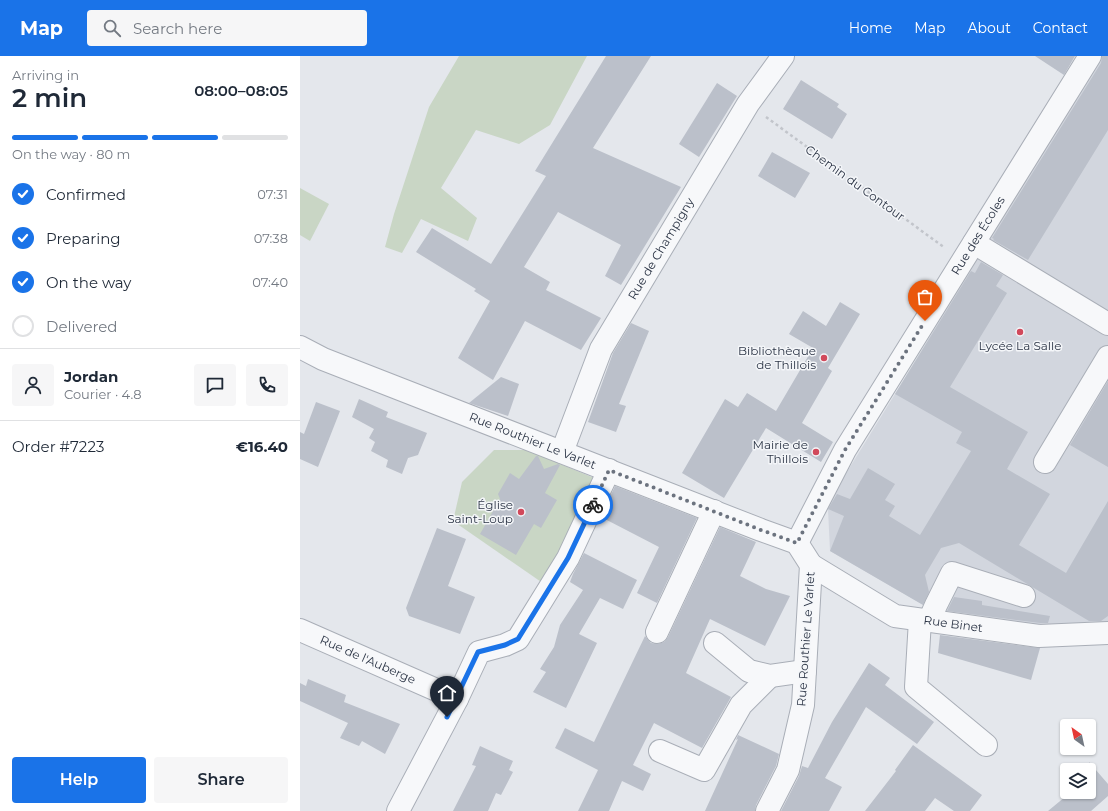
<!DOCTYPE html>
<html lang="en">
<head>
<meta charset="utf-8">
<style>
	body { margin:0; font-family:Montserrat,sans-serif; background:#f6f6f7; color:#1f2937; height:100vh; display:flex; flex-direction:column; font-size:15px; white-space:nowrap }
	* { box-sizing:border-box; margin:0 }
	p { font-size:13px; color:#747a83 }
	.icon { flex:none; width:22px; height:22px; fill:none; stroke:currentColor; stroke-width:2; stroke-linecap:round; stroke-linejoin:round }
	.map { position:relative; flex:1; overflow:hidden }
	.details { display:flex; flex-direction:column; background:#fff; width:300px }
	.details>* { flex:none }
	.needle { width:26px; rotate:327deg }
	.fabs { position:absolute; left:760px; top:663px; display:grid; gap:8px }
	.fabs a { display:grid; place-items:center; width:36px; height:36px; border-radius:4px; background:#fff; box-shadow:0 1px 3px #0004; font-size:20px }
	.pin { position:absolute; display:grid; place-items:center; width:34px; height:34px; color:#fff; margin:-41px -17px; border-radius:50% 50% 50% 0; rotate:-45deg; box-shadow:0 0 4px #0007 }
	.pin .icon { rotate:45deg }
	.courier { position:absolute; display:grid; place-items:center; width:40px; height:40px; margin:-20px; border:3px solid #1a73e8; border-radius:50%; background:#fff; color:#222; box-shadow:0 1px 5px #0007 }
	.overview em { font-style:normal; font-weight:600 }
	.overview div { display:flex; flex-direction:column-reverse }
	.overview { display:flex; align-items:center; justify-content:space-between; height:68px; padding:0 12px }
	h1 { font-size:26px; font-weight:600; line-height:30px }
	.bar { display:grid; grid-template-columns:repeat(4,1fr); gap:6px 4px; align-content:center; height:48px; padding:0 12px }
	.bar i { height:5px; border-radius:3px; background:#e0e1e3 }
	.bar .active { background:#1a73e8 }
	.bar p { grid-column:span 4 }
	.line { display:flex; align-items:center; gap:10px; padding:0 12px; border-top:1px solid #e0e1e3 }
	.line div { flex:1 }
	.round { display:grid; place-items:center; flex:none; width:42px; height:42px; border-radius:4px; background:#f6f6f7 }
	ol { padding:0 12px; list-style:none }
	li { display:flex; align-items:center; gap:12px; height:44px }
	li p { margin-inline-start:auto }
	li .icon { padding:4px; border-radius:50%; background:#1a73e8; color:#fff; stroke-width:4 }
	li:last-child { color:#747a83 }
	li i { width:22px; height:22px; border:2px solid #e0e1e3; border-radius:50% }
	.action { display:flex; gap:8px; margin-top:auto; padding:8px 12px }
	.action a { flex:1; height:46px; border-radius:4px; background:#1a73e8; color:#fff; font-size:16px; font-weight:600; line-height:46px; text-align:center }
	.action a+a { background:#f6f6f7; color:#1f2937 }
	header { display:flex; align-items:center; gap:24px; box-sizing:border-box; height:56px; padding:0 20px; background:#1a73e8; color:#fff }
	header strong { font-size:19px }
	nav { display:flex; gap:22px; margin-inline-start:auto; font-size:14px }
	.search { width:280px; height:36px; background:#f6f6f7; display:flex; align-items:center; gap:10px; box-sizing:border-box; padding:0 14px; border-radius:4px; color:#747a83; font-size:15px }
	main { display:flex; flex:1; min-height:0 }
	.map>svg:first-child { display:block }
	.built { fill:#d2d6de }
	.green { fill:#c9d6c5 }
	.building { fill:#bbc0ca }
	.lines { fill:none; stroke-linecap:round; stroke-linejoin:round }
	.minor-casing { stroke:#a9aeb7; stroke-width:24 }
	.path { stroke:#c2c5cb; stroke-width:2.5; stroke-dasharray:3 3; stroke-linecap:butt }
	.minor { stroke:#f7f8fa; stroke-width:22 }
	.done { stroke:#6c737f; stroke-width:4; stroke-dasharray:0 7.2 }
	.route { stroke:#1a73e8; stroke-width:5 }
	.poi-dot { fill:#d1495b; stroke:#f4f6f9; stroke-width:1.5 }
	.labels { text-anchor:middle; stroke-width:3; stroke-linejoin:round; paint-order:stroke }
	.street-label { font-size:12px; fill:#2b3445; stroke:#f4f6f9 }
	.poi-label { font-size:12px; fill:#2b3445; stroke:#f4f6f9; text-anchor:end }
</style>
</head>
<body>
<header>
<strong>Map</strong>
<div class="search"><svg class="icon" aria-label="search" viewBox="0 0 24 24"><circle cx="10" cy="10" r="6"/><path d="M15 15l6 6"/></svg>Search here</div>
<nav><a>Home</a><a>Map</a><a>About</a><a>Contact</a></nav>
</header>
<main>
<section class="details">
<div class="overview"><div><h1>2 min</h1><p>Arriving in</p></div><em>08:00–08:05</em></div>
<div class="bar"><i class="active"></i><i class="active"></i><i class="active"></i><i></i><p>On the way · 80 m</p></div>
<ol>
<li><svg class="icon" aria-label="check" viewBox="0 0 24 24"><path d="M5 12l5 5 9-10"/></svg>Confirmed<p>07:31</p></li>
<li><svg class="icon" aria-label="check" viewBox="0 0 24 24"><path d="M5 12l5 5 9-10"/></svg>Preparing<p>07:38</p></li>
<li><svg class="icon" aria-label="check" viewBox="0 0 24 24"><path d="M5 12l5 5 9-10"/></svg>On the way<p>07:40</p></li>
<li><i></i>Delivered</li>
</ol>
<div class="line" style="height:72px"><a class="round"><svg class="icon" aria-label="person" viewBox="0 0 24 24"><circle cx="12" cy="8" r="4"/><path d="M4 21q1-7 8-7t8 7"/></svg></a><div><b>Jordan</b><p>Courier · 4.8</p></div><a class="round"><svg class="icon" aria-label="chat" viewBox="0 0 24 24"><path d="M4 5h16v11H9l-5 4z"/></svg></a><a class="round"><svg class="icon" aria-label="phone" viewBox="0 0 24 24"><path d="M5 4h4l2 5-3 2q2 4 5 5l2-3 5 2v4C11 20 4 13 5 4z"/></svg></a></div>
<div class="line" style="height:52px"><div>Order #7223</div><b>€16.40</b></div>
<div class="action"><a>Help</a><a>Share</a></div>
</section>
<div class="map">
<svg width="808" height="755" viewBox="0 0 808 755">
	<rect width="100%" height="100%" fill="#e4e7ec"/>
	<path class="built" d="M804 0H808V567L747 570 642 554 620 547 530 495 528 453 534 437 595 338 690 181Z"/>
	<g class="green">
		<path d="M159 0H287L250 69 219 88 176 74 141 132 177 162 168 185 121 163 102 197 85 191 94 158 129 51Z"/>
		<path d="M0 132 29 148 10 185 0 179Z"/>
		<path d="M194 394H226L299 424 247 530 153 465 162 426Z"/>
	</g>
	<g class="building">
		<path d="M306 0H351L293 92 381 131 321 229 305 220 321 189 258 156 224 211 250 226 246 234 301 262 281 294 225 265 193 324 158 302 190 245 174 235 176 233 116 196 132 172 191 208 246 120 235 115Z"/>
		<path d="M735 0H775L764 19Z"/>
		<path d="M802 0H808V74L728 204 693 184 694 183 692 182 801 7Z"/>
		<path d="M501 24 539 48 537 51 547 58 532 83 483 53Z"/>
		<path d="M417 27 437 40 399 101 379 88Z"/>
		<path d="M472 96 510 117 495 142 458 120Z"/>
		<path d="M681 206 703 219 696 230 707 237 650 331 728 376 707 413 750 438 719 489 766 517 808 445V560L801 565H789L659 487 641 492 625 519 629 536 623 549 530 495 544 460 528 453 537 438 550 443 568 412 595 428 585 444 595 450 589 460 620 479 671 395 656 387 662 376 595 338 671 215 675 217Z"/>
		<path d="M540 246 560 258 528 312 532 315 502 367 533 386 521 406 466 372 424 442 382 417 425 343 438 351 447 337 476 355 513 292 489 278 503 255 526 270Z"/>
		<path d="M331 267 349 275 319 348 326 350 316 376 288 366 313 297Z"/>
		<path d="M201 321 219 328 208 360 169 347Z"/>
		<path d="M808 325V411L770 389Z"/>
		<path d="M59 343 88 356 86 361 127 377 118 399 108 402 102 418 86 411 88 404 71 395 75 386 69 382 74 373 52 361Z"/>
		<path d="M16 346 40 355 18 411 0 403V376L4 378Z"/>
		<path d="M236 400H238L244 413 258 408 260 409 245 437 257 444 241 472 234 468 216 499 180 478 200 443 198 438 210 417 219 423Z"/>
		<path d="M315 430 397 462 357 547 337 537 359 491 301 461Z"/>
		<path d="M420 471 456 486 440 520 466 533 490 540 465 590 410 563 386 617 431 641 402 692 354 667 333 709 351 718 343 735 322 725 309 755H278L298 714 255 692 265 672 294 686 345 580 351 587 358 588 364 586 368 581Z"/>
		<path d="M137 472 166 483 148 530 175 541 160 578 109 560 106 552Z"/>
		<path d="M284 497 337 524 323 553 300 542 279 578 297 587 266 652 233 636 246 616 240 613 254 591 260 569 283 534 270 526 273 518Z"/>
		<path d="M654 541 682 545V549L750 560 748 567H740L647 555Z"/>
		<path d="M640 579 740 592 731 624 638 597Z"/>
		<path d="M569 607 590 622 585 629 634 666 617 688 566 651 525 722 542 731 529 755H481L499 720 502 710 508 712 532 666Z"/>
		<path d="M8 623 46 639 44 646 100 668 85 698 62 685 59 690 40 682 48 667 0 645V627L6 630Z"/>
		<path d="M438 679 479 698 476 710 456 749 455 755H405L438 683 436 684Z"/>
		<path d="M613 689 682 739 670 755H654L635 742 625 755H565L596 715 595 714Z"/>
		<path d="M180 690 213 705 209 714 213 716 201 739 196 737 188 755H153L176 710 172 709Z"/>
		<path d="M789 706 808 728V740L791 755H748L771 736H789Z"/>
	</g>
	<g class="lines">
		<g class="minor-casing">
			<g id="minor">
				<path d="M674 187 808 268"/>
				<path id="s1" d="M0 291 23 303 461 474 497 487 511 509 503 649 488 714 467 755"/>
				<path id="s2" d="M262 396 301 293 448 48 483 0"/>
				<path d="M745 406 808 301"/>
				<path id="s3" d="M497 487 545 394 790 0"/>
				<path id="s4" d="M511 509 595 560 739 580 808 577"/>
				<path d="M620 564 616 631 686 689"/>
				<path d="M629 565 636 549 652 517 724 540"/>
				<path id="s5" d="M0 574 157 643"/>
				<path d="M357 576 414 455"/>
				<path d="M415 587 449 615 470 620 505 615"/>
				<path d="M360 695 404 714 441 649 470 620"/>
				<path d="M98 755 157 643 179 596 205 589 218 583 268 502 309 414"/>
			</g>
		</g>
		<path class="path" d="M466 61 645 192"/>
		<use href="#minor" class="minor"/>
	</g>
	<g class="lines">
		<path class="done" d="M293 449 309 414 461 474 497 487 545 394 625 265"/>
		<path class="route" d="M147 661 178 596 205 589 218 583 268 502 293 449"/>
	</g>
	<g class="poi-dot">
		<circle cx="720" cy="276" r="4"/>
		<circle cx="524" cy="302" r="4"/>
		<circle cx="516" cy="396" r="4"/>
		<circle cx="221" cy="456" r="4"/>
	</g>
	<g class="labels">
		<g class="street-label">
			<text transform="translate(555 127) rotate(36)" y="4">Chemin du Contour</text>
			<text dy="4" stroke="none"><textPath href="#s3" startOffset="357">Rue des Écoles</textPath></text>
			<text dy="4" stroke="none"><textPath href="#s2" startOffset="227">Rue de Champigny</textPath></text>
			<text dy="4" stroke="none"><textPath href="#s1" startOffset="251">Rue Routhier Le Varlet</textPath></text>
			<text dy="4" stroke="none"><textPath href="#s4" startOffset="157">Rue Binet</textPath></text>
			<text transform="translate(506 583) rotate(-86)" y="4">Rue Routhier Le Varlet</text>
			<text dy="4" stroke="none"><textPath href="#s5" startOffset="74">Rue de l'Auberge</textPath></text>
		</g>
		<g class="poi-label">
			<text x="720" y="294" text-anchor="middle">Lycée La Salle</text>
			<text x="516" y="299">Bibliothèque<tspan x="516" dy="14">de Thillois</tspan></text>
			<text x="508" y="393">Mairie de<tspan x="508" dy="14">Thillois</tspan></text>
			<text x="213" y="453">Église<tspan x="213" dy="14">Saint-Loup</tspan></text>
		</g>
	</g>
</svg>
<div class="fabs">
<a><svg class="needle" viewBox="-14 -14 28 28"><path d="M0-13l5 13h-10z" fill="#e53935"/><path d="M0 13l5-13h-10z" fill="#747a83"/></svg></a>
<a><svg class="icon" aria-label="layers" viewBox="0 0 24 24"><path d="M12 4l9 5-9 5-9-5zM3 14l9 5 9-5"/></svg></a>
</div>
<div class="pin" style="left:625px;top:265px;background:#ea580c"><svg class="icon" aria-label="bag" viewBox="0 0 24 24"><path d="M5 8h14l-1 12H6zM9 8a3 3 0 0 1 6 0"/></svg></div>
<div class="pin" style="left:147px;top:661px;background:#1f2937"><svg class="icon" aria-label="home" viewBox="0 0 24 24"><path d="M3 11l9-7 9 7M6 9v11h12V9"/></svg></div>
<div class="courier" style="left:293px;top:449px"><svg class="icon" aria-label="bike" viewBox="0 0 24 24"><circle cx="6" cy="16" r="4"/><circle cx="18" cy="16" r="4"/><path d="M6 16l4-8h5l3 8M10 8l3 8H6M13 5h3"/></svg></div>
</div>
</main>
</body>
</html>
